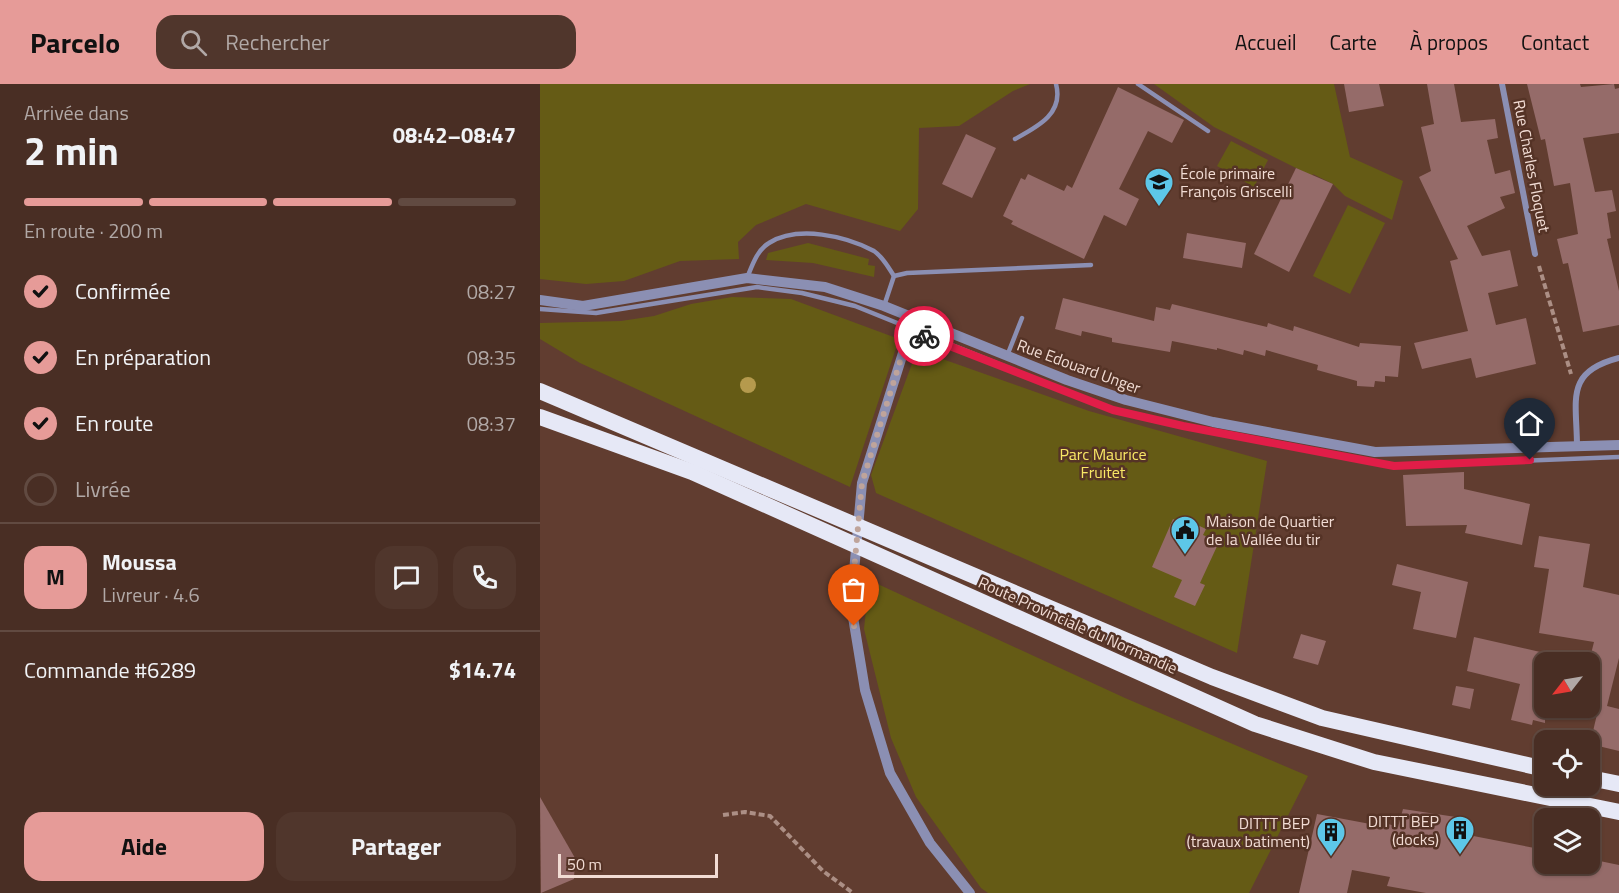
<!DOCTYPE html>
<html lang="fr">
<head>
<meta charset="utf-8">
<style>
	body { margin:0; font-family:"Titillium Web",sans-serif; background:#50362c; color:#f1f3f6; height:100vh; display:flex; flex-direction:column; font-size:22px; white-space:nowrap }
	* { box-sizing:border-box; margin:0 }
	p { font-size:20px; color:#b1a8a6 }
	.icon { flex:none; width:33px; height:33px; fill:none; stroke:currentColor; stroke-width:2; stroke-linecap:round; stroke-linejoin:round }
	.map { position:relative; flex:1; overflow:hidden }
	.drawer { display:flex; flex-direction:column; background:#492e24; width:540px }
	.drawer>* { flex:none }
	.needle { width:39px; rotate:239deg }
	.tools { position:absolute; left:994px; top:568px; display:grid; gap:12px }
	.tools a { display:grid; place-items:center; width:66px; height:66px; border-radius:12px; background:#492e24; box-shadow:0 2px 4px #0004,0 0 0 2px #614a41; font-size:30px }
	.scale { position:absolute; left:18px; bottom:15px; width:160px; box-sizing:border-box; padding-left:6px; border:3px solid #f2dcd4; border-top:0; font-size:16px; line-height:21px; white-space:nowrap; color:#f2dcd4; -webkit-text-stroke:4px #553326; paint-order:stroke }
	.pin { position:absolute; display:grid; place-items:center; width:51px; height:51px; color:#fff; margin:-62px -26px; border-radius:50% 50% 50% 0; rotate:-45deg; box-shadow:0 0 6px #0007 }
	.pin .icon { rotate:45deg }
	.courier { position:absolute; display:grid; place-items:center; width:60px; height:60px; margin:-30px; border:4px solid #e11d48; border-radius:50%; background:#fff; color:#222; box-shadow:0 2px 8px #0007 }
	.headline em { font-style:normal; font-weight:700 }
	.headline div { display:flex; flex-direction:column-reverse }
	.headline { display:flex; align-items:center; justify-content:space-between; height:102px; padding:0 24px }
	h1 { font-size:39px; font-weight:700; line-height:45px }
	.bar { display:grid; grid-template-columns:repeat(4,1fr); gap:9px 6px; align-content:center; height:72px; padding:0 24px }
	.bar i { height:8px; border-radius:4px; background:#614a41 }
	.bar .selected { background:#e69b98 }
	.bar p { grid-column:span 4 }
	.line { display:flex; align-items:center; gap:15px; padding:0 24px; border-top:2px solid #614a41 }
	.line div { flex:1 }
	.round { display:grid; place-items:center; flex:none; width:63px; height:63px; border-radius:18px; background:#50362c }
	ol { padding:0 24px; list-style:none }
	li { display:flex; align-items:center; gap:18px; height:66px }
	li p { margin-inline-start:auto }
	li .icon { padding:6px; border-radius:50%; background:#e69b98; color:#111; stroke-width:4 }
	li:last-child { color:#b1a8a6 }
	li i { width:33px; height:33px; border:3px solid #614a41; border-radius:50% }
	.cta { display:flex; gap:12px; margin-top:auto; padding:12px 24px }
	.cta a { flex:1; height:69px; border-radius:18px; background:#e69b98; color:#111; font-size:24px; font-weight:700; line-height:69px; text-align:center }
	.cta a+a { background:#50362c; color:#f1f3f6 }
	header { display:flex; align-items:center; gap:36px; box-sizing:border-box; height:84px; padding:0 30px; background:#e69b98; color:#111 }
	header strong { font-size:28px }
	nav { display:flex; gap:33px; margin-inline-start:auto; font-size:21px }
	.search { width:420px; height:54px; background:#50362c; display:flex; align-items:center; gap:15px; box-sizing:border-box; padding:0 21px; border-radius:18px; color:#b1a8a6; font-size:22px }
	main { display:flex; flex:1; min-height:0 }
	.map>svg:first-child { display:block }
	.green { fill:#655b15 }
	.building { fill:#956b69 }
	.lines { fill:none; stroke-linecap:round; stroke-linejoin:round }
	.path { stroke:#ac8f85; stroke-width:4; stroke-dasharray:6 3; stroke-linecap:butt }
	.service { stroke:#8b8fb3; stroke-width:4.5 }
	.minor { stroke:#8b8fb3; stroke-width:6 }
	.tertiary { stroke:#8b8fb3; stroke-width:10 }
	.trunk { stroke:#e6e8f6; stroke-width:16 }
	.tree { fill:#b59a4d }
	.done { stroke:#bfa49b; stroke-width:6; stroke-dasharray:0 10.8 }
	.route { stroke:#e11d48; stroke-width:8 }
	.labels { text-anchor:middle; stroke-width:5; stroke-linejoin:round; paint-order:stroke }
	.street-label { font-size:16px; fill:#f2dcd4; stroke:#553326 }
	.poi-label { font-size:16px; fill:#f2dcd4; stroke:#553326; text-anchor:start }
	.park-label { font-size:16px; fill:#f9e765; stroke:#553326 }
</style>
</head>
<body>
<header>
<strong>Parcelo</strong>
<div class="search"><svg class="icon" aria-label="search" viewBox="0 0 24 24"><circle cx="10" cy="10" r="6"/><path d="M15 15l6 6"/></svg>Rechercher</div>
<nav><a>Accueil</a><a>Carte</a><a>À propos</a><a>Contact</a></nav>
</header>
<main>
<section class="drawer">
<div class="headline"><div><h1>2 min</h1><p>Arrivée dans</p></div><em>08:42–08:47</em></div>
<div class="bar"><i class="selected"></i><i class="selected"></i><i class="selected"></i><i></i><p>En route · 200 m</p></div>
<ol>
<li><svg class="icon" aria-label="check" viewBox="0 0 24 24"><path d="M5 12l5 5 9-10"/></svg>Confirmée<p>08:27</p></li>
<li><svg class="icon" aria-label="check" viewBox="0 0 24 24"><path d="M5 12l5 5 9-10"/></svg>En préparation<p>08:35</p></li>
<li><svg class="icon" aria-label="check" viewBox="0 0 24 24"><path d="M5 12l5 5 9-10"/></svg>En route<p>08:37</p></li>
<li><i></i>Livrée</li>
</ol>
<div class="line" style="height:108px"><b class="round" style="background:#e69b98;color:#111">M</b><div><b>Moussa</b><p>Livreur · 4.6</p></div><a class="round"><svg class="icon" aria-label="chat" viewBox="0 0 24 24"><path d="M4 5h16v11H9l-5 4z"/></svg></a><a class="round"><svg class="icon" aria-label="phone" viewBox="0 0 24 24"><path d="M5 4h4l2 5-3 2q2 4 5 5l2-3 5 2v4C11 20 4 13 5 4z"/></svg></a></div>
<div class="line" style="height:78px"><div>Commande #6289</div><b>$14.74</b></div>
<div class="cta"><a>Aide</a><a>Partager</a></div>
</section>
<div class="map">
<svg width="1079" height="809" viewBox="0 0 1079 809">
	<rect width="100%" height="100%" fill="#613d30"/>
	<g class="green">
		<path d="M0 0H490L473 7 419 42 379 44 378 125 360 147 266 120 216 141 198 158 199 175 140 177 84 197 46 200 0 195Z"/>
		<path d="M614 0H794L810 73 863 97 852 136 805 112 793 100 773 90 772 92 674 43Z"/>
		<path d="M691 57 728 76 714 103 677 82Z"/>
		<path d="M808 121 845 139 810 210 773 192Z"/>
		<path d="M268 159 329 175 328 181 335 182 334 193 273 179 226 176 228 169Z"/>
		<path d="M192 213 251 215 359 255 310 403 40 279 0 255V239L81 237 114 232 151 220Z"/>
		<path d="M377 266 549 327 727 377 697 569 336 409 331 391Z"/>
		<path d="M329 496 585 614 768 692 709 809H448L441 804 376 713 351 654 324 545Z"/>
	</g>
	<g class="building">
		<path d="M804 0H839L844 22 809 28Z"/>
		<path d="M887 0H914L921 38 955 35 958 54 947 56 955 90 970 86 975 109 960 113 965 124 927 142 942 172 970 166 978 202 948 209 956 241 986 234 996 280 936 294 931 274 882 285 874 259 928 247 910 177 918 175 879 93 891 87 881 43 894 40Z"/>
		<path d="M987 0H1040L1041 3 1074 0 1075 5 1079 4V49L1043 54 1055 108 1072 106 1076 127 1067 129 1071 154 1067 155 1079 207V241L1043 248 1028 179 1023 180 1017 155 1038 150 1030 99 1014 102 1005 55 1001 56Z"/>
		<path d="M578 3 644 36 632 59 608 47 579 105 599 115 586 142 564 131 544 175 471 140 473 137 463 132 481 94 485 96 488 90 524 107 527 101 532 104Z"/>
		<path d="M426 50 456 64 432 114 402 100Z"/>
		<path d="M756 84 793 100 749 188 714 170Z"/>
		<path d="M647 149 706 159 702 184 643 174Z"/>
		<path d="M523 214 614 237 616 223 630 226 632 220 727 243 728 239 753 247 754 242 819 263 820 259 861 262 858 293 845 292V298L835 297 834 303 817 302V297L777 286 778 281 726 266 725 272 704 266 703 271 677 264V266L632 257 630 268 572 258V254L542 247 541 252 515 245Z"/>
		<path d="M924 388V405L990 420 982 461 925 449 927 441 866 442 863 391Z"/>
		<path d="M633 435 649 443 651 438 666 445 663 451 679 458 660 499 665 501 655 522 634 513 642 496 612 483Z"/>
		<path d="M999 452 1050 460 1043 503 1079 511V574L1067 622 1079 625V667L1050 660 1058 626 1050 624V574L1054 558 999 549 1009 485 994 483Z"/>
		<path d="M857 480 928 498 916 554 873 545 881 508 852 501Z"/>
		<path d="M761 550 786 557 778 581 753 574Z"/>
		<path d="M934 553 1009 570 999 613 1005 614V639L993 636 992 641 971 636 980 600 927 587Z"/>
		<path d="M916 602 934 605 930 625 912 621Z"/>
		<path d="M0 713 35 774 34 795 1 809Z"/>
		<path d="M863 725 916 733 913 748 1005 766V780H1050V775L1079 781V809H886L847 802 850 793 812 786 807 809H759L777 730 841 742 842 738 858 743Z"/>
	</g>
	<g class="lines">
		<g class="path">
			<path d="M999 182 1031 290"/>
			<path d="M183 731 205 728 230 732 283 787 313 809"/>
		</g>
		<g class="service">
			<path d="M598 0 668 47"/>
			<path d="M475 55C497 43 524 30 516 0"/>
			<path d="M207 194C212 182 217 166 229 159 258 141 306 152 334 167 343 173 348 183 354 192"/>
			<path d="M344 222 354 192 367 189 551 181"/>
			<path d="M0 225 56 229 217 203 262 209 315 222 573 326 643 342 854 382 1079 373"/>
			<path d="M467 272 482 234"/>
		</g>
		<g class="minor">
			<path d="M962 0 995 170"/>
			<path d="M1037 363C1037 316 1024 288 1079 274"/>
		</g>
		<g class="tertiary">
			<path d="M0 216 43 222 207 194 285 203 344 222 527 296 586 316 673 338 835 368 1079 361"/>
			<path d="M374 234 322 399 311 521 325 606 350 689 390 759 430 809"/>
		</g>
		<g class="trunk">
			<path d="M0 307 672 593 782 634 1005 685"/>
			<path d="M0 333 152 388 715 640 834 678 1079 728"/>
			<path d="M1050 694 1079 700"/>
		</g>
	</g>
	<circle class="tree" cx="208" cy="301" r="8"/>
	<g class="lines">
		<path class="done" d="M314 542 311 520 322 399 370 246 384 252"/>
		<path class="route" d="M384 252 573 326 643 342 854 382 990 376"/>
	</g>
	<defs>
		<g id="school-pin" transform="scale(1.5)"><path d="M0 17L-7.5 6A9.5 9.5 0 1 1 7.5 6Z" fill="#5dc7e8" stroke="#553326"/><path d="M0-5L7-2L0 1L-7-2ZM-4 1L0 2.5L4 1V4Q0 6-4 4Z" fill="#111"/></g>
		<g id="civic-pin" transform="scale(1.5)"><path d="M0 17L-7.5 6A9.5 9.5 0 1 1 7.5 6Z" fill="#5dc7e8" stroke="#553326"/><path d="M-.6-6.5H3V-4.5H.6V-3L4-1V1h2V6H-6V1h2V-1L-.6-3ZM-1.2 2.5V6h2.4V2.5Z" fill="#111"/></g>
		<g id="building-pin" transform="scale(1.5)"><path d="M0 17L-7.5 6A9.5 9.5 0 1 1 7.5 6Z" fill="#5dc7e8" stroke="#553326"/><path d="M-4-6H4V6H1V3H-1V6H-4ZM-2.5-4.3h1.7v1.8h-1.7ZM.8-4.3h1.7v1.8H.8ZM-2.5-1h1.7V.8h-1.7ZM.8-1h1.7V.8H.8Z" fill="#111"/></g>
	</defs>
	<g fill-rule="evenodd">
		<use href="#school-pin" x="619" y="98"/>
		<use href="#civic-pin" x="645" y="446"/>
		<use href="#building-pin" x="920" y="746"/>
		<use href="#building-pin" x="791" y="748"/>
	</g>
	<g class="labels">
		<g class="street-label">
			<text transform="translate(992 82) rotate(79)" y="6">Rue Charles Floquet</text>
			<text transform="translate(539 282) rotate(20)" y="6">Rue Edouard Unger</text>
			<text transform="translate(538 541) rotate(24)" y="6">Route Provinciale du Normandie</text>
		</g>
		<g class="poi-label">
			<text x="640" y="95">École primaire<tspan x="640" dy="18">François Griscelli</tspan></text>
			<text x="666" y="443">Maison de Quartier<tspan x="666" dy="18">de la Vallée du tir</tspan></text>
			<text x="899" y="743" text-anchor="end">DITTT BEP<tspan x="899" dy="18">(docks)</tspan></text>
			<text x="770" y="745" text-anchor="end">DITTT BEP<tspan x="770" dy="18">(travaux batiment)</tspan></text>
		</g>
		<g class="park-label">
			<text x="563" y="376">Parc Maurice<tspan x="563" dy="18">Fruitet</tspan></text>
		</g>
	</g>
</svg>
<div class="tools">
<a><svg class="needle" viewBox="-14 -14 28 28"><path d="M0-13l5 13h-10z" fill="#e53935"/><path d="M0 13l5-13h-10z" fill="#b1a8a6"/></svg></a>
<a><svg class="icon" aria-label="locate" viewBox="0 0 24 24"><circle cx="12" cy="12" r="6"/><path d="M12 2v4M12 18v4M2 12h4M18 12h4"/></svg></a>
<a><svg class="icon" aria-label="layers" viewBox="0 0 24 24"><path d="M12 4l9 5-9 5-9-5zM3 14l9 5 9-5"/></svg></a>
</div>
<div class="scale">50 m</div>
<div class="pin" style="left:314px;top:542px;background:#ea580c"><svg class="icon" aria-label="bag" viewBox="0 0 24 24"><path d="M5 8h14l-1 12H6zM9 8a3 3 0 0 1 6 0"/></svg></div>
<div class="pin" style="left:990px;top:376px;background:#1f2937"><svg class="icon" aria-label="home" viewBox="0 0 24 24"><path d="M3 11l9-7 9 7M6 9v11h12V9"/></svg></div>
<div class="courier" style="left:384px;top:252px"><svg class="icon" aria-label="bike" viewBox="0 0 24 24"><circle cx="6" cy="16" r="4"/><circle cx="18" cy="16" r="4"/><path d="M6 16l4-8h5l3 8M10 8l3 8H6M13 5h3"/></svg></div>
</div>
</main>
</body>
</html>
